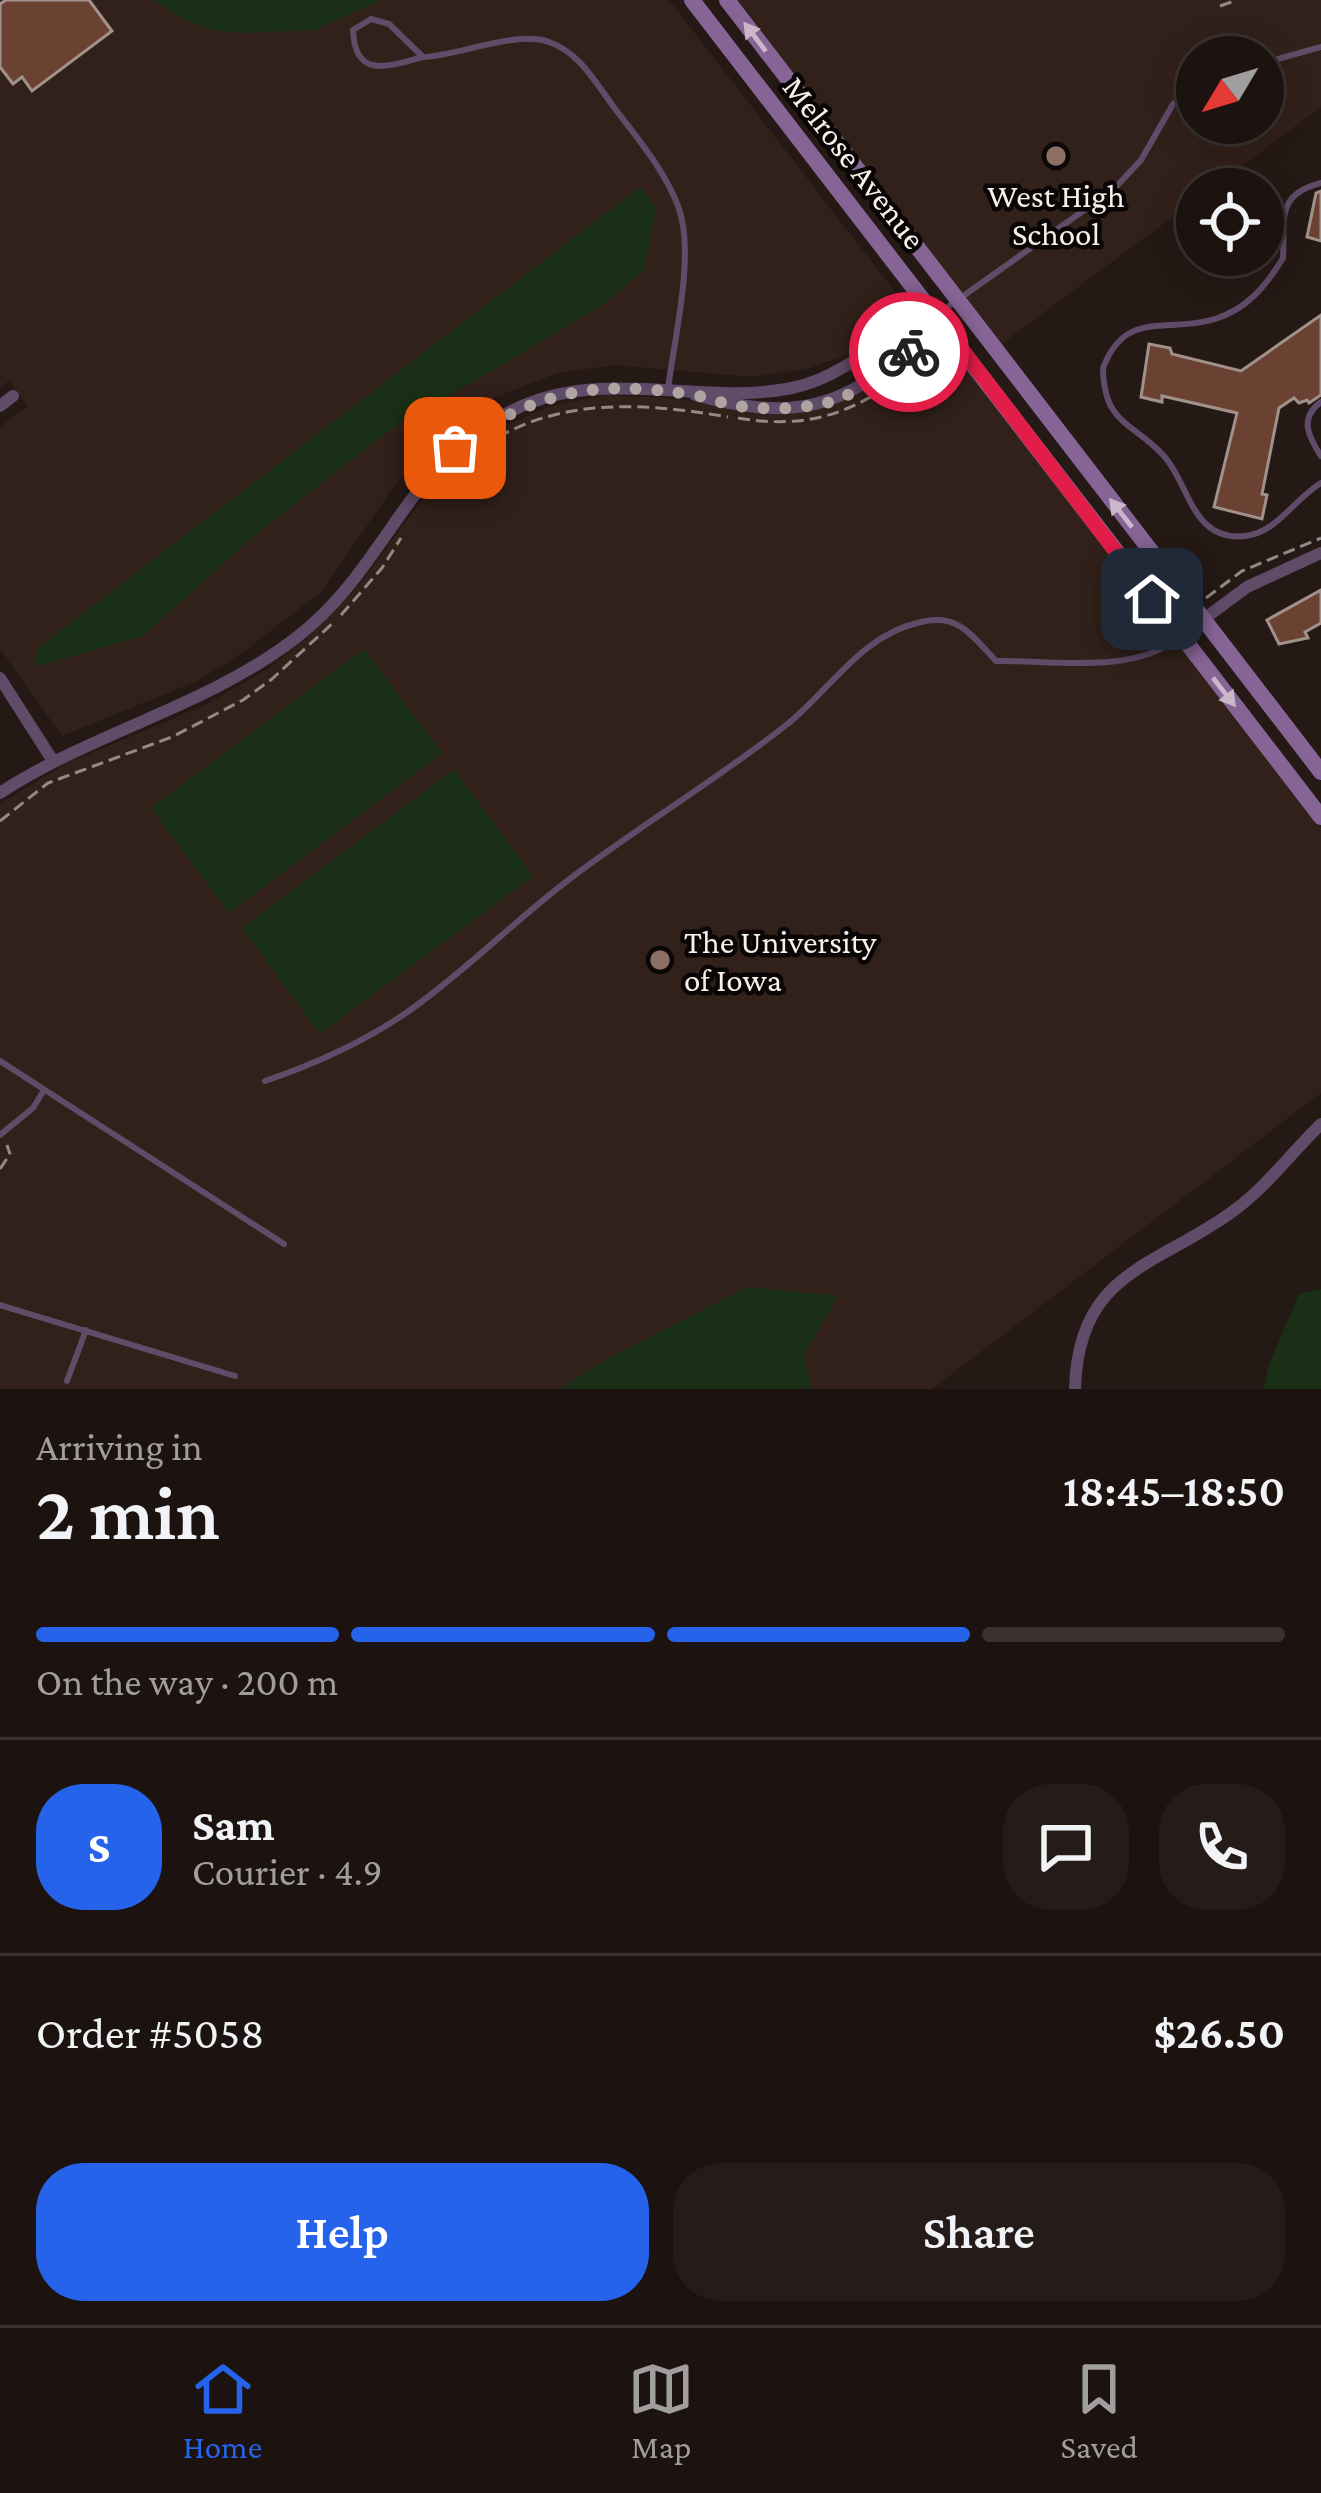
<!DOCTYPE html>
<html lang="en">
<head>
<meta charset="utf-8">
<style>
	body { margin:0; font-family:"Crimson Pro",serif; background:#251c19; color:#f1f3f6; height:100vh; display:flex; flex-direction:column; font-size:45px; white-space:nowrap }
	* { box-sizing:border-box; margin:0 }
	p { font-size:39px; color:#a09e9f }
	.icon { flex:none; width:66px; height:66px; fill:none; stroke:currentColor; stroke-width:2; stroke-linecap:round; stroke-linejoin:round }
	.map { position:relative; height:1389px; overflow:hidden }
	.drawer { display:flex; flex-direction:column; background:#1c1310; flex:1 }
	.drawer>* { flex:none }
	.needle { width:78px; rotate:232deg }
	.tools { position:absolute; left:1176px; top:36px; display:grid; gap:24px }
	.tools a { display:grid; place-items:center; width:108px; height:108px; border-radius:50%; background:#1c1310; box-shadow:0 6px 30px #0003,0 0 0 3px #3a3230; font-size:60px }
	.pin { position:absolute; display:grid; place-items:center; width:102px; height:102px; color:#fff; margin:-51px; border-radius:24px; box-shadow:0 6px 18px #0006 }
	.courier { position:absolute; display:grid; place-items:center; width:120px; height:120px; margin:-60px; border:9px solid #e11d48; border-radius:50%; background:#fff; color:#222; box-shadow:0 3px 15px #0007 }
	.summary em { font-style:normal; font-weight:600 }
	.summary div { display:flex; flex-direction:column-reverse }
	.summary { display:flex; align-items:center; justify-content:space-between; height:204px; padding:0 36px }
	h1 { font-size:78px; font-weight:600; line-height:90px }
	.bar { display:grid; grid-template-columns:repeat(4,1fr); gap:18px 12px; align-content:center; height:144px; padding:0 36px }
	.bar i { height:15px; border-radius:9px; background:#3a3230 }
	.bar .on { background:#2563eb }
	.bar p { grid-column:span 4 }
	.line { display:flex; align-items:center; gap:30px; padding:0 36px; border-top:3px solid #3a3230 }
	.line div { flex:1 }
	.round { display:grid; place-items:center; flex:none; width:126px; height:126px; border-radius:48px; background:#251c19 }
	.button { display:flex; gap:24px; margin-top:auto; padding:24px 36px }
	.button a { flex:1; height:138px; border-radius:48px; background:#2563eb; color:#fff; font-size:48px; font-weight:600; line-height:138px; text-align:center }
	.button a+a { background:#251c19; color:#f1f3f6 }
	.tab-bar { display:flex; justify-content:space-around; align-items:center; height:168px; border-top:3px solid #3a3230; background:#1c1310; font-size:33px; color:#a09e9f }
	.tab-bar a { display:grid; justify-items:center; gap:6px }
	.tab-bar .on { color:#2563eb }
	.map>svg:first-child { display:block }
	.built { fill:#32211a; fill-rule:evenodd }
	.green { fill:#1a3016 }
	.building { fill:#6b4232; stroke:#a1918b; stroke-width:3 }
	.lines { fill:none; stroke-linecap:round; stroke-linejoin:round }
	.path { stroke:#938985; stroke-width:3; stroke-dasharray:12 6; stroke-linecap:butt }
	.lane { stroke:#604b69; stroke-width:6 }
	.street { stroke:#604b69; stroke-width:12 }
	.secondary { stroke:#866495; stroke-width:16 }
	.oneway { fill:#cab8ca }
	.done { stroke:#aea5a1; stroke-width:12; stroke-dasharray:0 21.6 }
	.route { stroke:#e11d48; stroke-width:15 }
	.education-dot { fill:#8d6e63; stroke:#0a0605; stroke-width:4.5 }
	.labels { text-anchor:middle; stroke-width:9; stroke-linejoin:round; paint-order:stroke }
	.street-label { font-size:33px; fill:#f8f0ed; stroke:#0a0605 }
	.poi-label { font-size:33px; fill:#f8f0ed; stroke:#0a0605 }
</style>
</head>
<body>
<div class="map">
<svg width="1321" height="1389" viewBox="0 0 1321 1389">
	<rect width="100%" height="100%" fill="#251915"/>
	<g class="built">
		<path d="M0 0H669L906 306 852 353 810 368 753 377 615 365 558 373 493 398 438 435 407 468 321 592 245 651 198 681 62 736 0 649V427L28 406 9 381 0 387Z"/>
		<path d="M737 0H1321V107L1211 189H1197V199L1000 345ZM1197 57H1263V123H1197Z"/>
		<path d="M934 345H944L955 352 1321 828V1093L932 1389H0V804L65 764 205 705 269 668 309 636 354 591 447 467 504 426 550 406 607 395 667 398 763 411 823 407 850 398 887 377Z"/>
	</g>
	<g class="green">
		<path d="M154 0H381L315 30 239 33 209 29 181 18Z"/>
		<path d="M640 187 656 208 644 270 600 307 390 430 255 535 143 636 34 667 38 648Z"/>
		<path d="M364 649 442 753 229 913 151 808Z"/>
		<path d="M454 770 533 876 320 1034 242 928Z"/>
		<path d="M748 1287 838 1296 803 1357 812 1389H559L614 1355Z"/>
		<path d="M1321 1289V1389H1264L1268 1367 1299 1294Z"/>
	</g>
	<g class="building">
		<path d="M6 0H89L112 31 32 91 22 77 13 84 0 67V4Z"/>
		<path d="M1321 191V241L1307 237 1316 193Z"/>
		<path d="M1321 315V395L1309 403 1307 400 1299 403 1294 398 1279 408 1262 494 1267 495 1262 519 1214 507 1237 413 1162 396V402L1141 397 1149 344 1170 348 1172 354 1241 371Z"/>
		<path d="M1321 590V623L1305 632 1308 638 1279 644 1267 620Z"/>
	</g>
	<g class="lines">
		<g class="path">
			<path d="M1220 6 1237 0"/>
			<path d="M738 418C828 433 872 401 940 348"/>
			<path d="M455 469C533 396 630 400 728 417"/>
			<path d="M1206 598 1242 571 1321 538"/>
			<path d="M341 615 382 568 401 538"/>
			<path d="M0 821 48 783 172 737 243 700 272 679 334 622"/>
			<path d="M0 1169 10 1154 7 1145"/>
		</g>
		<g class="lane">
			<path d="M423 57C388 66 355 80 353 30L371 19 389 24 423 57C458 56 515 30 549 42 580 53 595 82 613 106 637 138 664 169 678 206 696 252 674 339 668 389"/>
			<path d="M1263 63 1321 47"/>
			<path d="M1321 183C1275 195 1285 220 1283 258 1266 286 1247 309 1215 319 1168 334 1126 308 1103 368 1104 425 1132 421 1164 456 1190 485 1192 542 1245 536 1278 532 1294 499 1321 483"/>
			<path d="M942 311 1114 189 1141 160 1173 104 1197 85"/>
			<path d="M1321 402C1299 418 1308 436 1321 456"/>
			<path d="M0 1061 284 1244"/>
			<path d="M265 1081C318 1063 367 1041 413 1008 472 966 523 912 583 869 649 820 720 777 785 726 830 691 860 635 921 622 959 613 972 636 996 661 1051 660 1133 675 1178 638"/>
			<path d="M0 1135 33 1108 44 1090"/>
			<path d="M0 1305 235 1376"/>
			<path d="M67 1381 86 1330"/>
		</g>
		<g class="street">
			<path d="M695 395C816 428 851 397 944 326L943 319"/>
			<path d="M0 406 13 396"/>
			<path d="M1181 636 1247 587 1321 553"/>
			<path d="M0 678 53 761"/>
			<path d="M0 793C94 731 207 707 297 637 390 565 406 458 522 406 609 368 702 406 792 388 832 380 863 355 894 331 906 322 919 311 931 307"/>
			<path d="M1075 1389C1078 1269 1159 1267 1236 1209 1268 1185 1292 1152 1321 1124"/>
		</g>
		<g class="secondary">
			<path d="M692 0 1321 817"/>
			<path d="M727 0 1321 772"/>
		</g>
	</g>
	<defs><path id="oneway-solid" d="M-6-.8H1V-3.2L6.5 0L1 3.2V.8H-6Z" transform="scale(3)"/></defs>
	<g class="oneway">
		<use href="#oneway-solid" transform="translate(755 37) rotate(-127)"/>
		<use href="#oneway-solid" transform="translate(1121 513) rotate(-128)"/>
		<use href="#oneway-solid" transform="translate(1224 692) rotate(52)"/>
	</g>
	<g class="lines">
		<path class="done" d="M455 448C534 391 597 379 693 395 708 397 722 404 738 406 763 410 796 409 822 404 855 397 883 372 909 352"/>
		<path class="route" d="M909 352 944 326 1152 599"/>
	</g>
	<g class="education-dot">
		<circle cx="1056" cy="156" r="12"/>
		<circle cx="660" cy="960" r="12"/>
	</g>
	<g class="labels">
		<g class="street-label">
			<text transform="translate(855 162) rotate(52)" y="12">Melrose Avenue</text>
		</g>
		<g class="poi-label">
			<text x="1056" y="207">West High<tspan x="1056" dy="38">School</tspan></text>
			<text x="684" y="953" text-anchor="start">The University<tspan x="684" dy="38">of Iowa</tspan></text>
		</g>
	</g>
</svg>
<div class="tools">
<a><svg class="needle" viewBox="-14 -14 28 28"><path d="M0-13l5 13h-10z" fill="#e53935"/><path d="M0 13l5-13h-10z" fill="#a09e9f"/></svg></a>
<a><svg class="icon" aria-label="locate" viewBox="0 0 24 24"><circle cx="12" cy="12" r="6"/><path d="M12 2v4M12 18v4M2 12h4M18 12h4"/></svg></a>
</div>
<div class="pin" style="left:455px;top:448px;background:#ea580c"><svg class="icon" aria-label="bag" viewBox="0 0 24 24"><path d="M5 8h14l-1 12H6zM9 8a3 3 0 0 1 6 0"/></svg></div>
<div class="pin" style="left:1152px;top:599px;background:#1f2937"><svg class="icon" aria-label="home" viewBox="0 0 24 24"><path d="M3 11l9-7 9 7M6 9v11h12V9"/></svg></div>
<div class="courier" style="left:909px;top:352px"><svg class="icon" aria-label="bike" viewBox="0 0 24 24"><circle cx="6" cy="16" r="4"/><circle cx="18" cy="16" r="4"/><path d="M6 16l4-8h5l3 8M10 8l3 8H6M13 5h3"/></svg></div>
</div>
<section class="drawer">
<div class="summary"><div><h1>2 min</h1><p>Arriving in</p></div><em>18:45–18:50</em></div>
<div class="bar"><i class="on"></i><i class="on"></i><i class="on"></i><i></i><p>On the way · 200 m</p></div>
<div class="line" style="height:216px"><b class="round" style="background:#2563eb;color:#fff">S</b><div><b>Sam</b><p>Courier · 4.9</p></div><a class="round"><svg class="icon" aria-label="chat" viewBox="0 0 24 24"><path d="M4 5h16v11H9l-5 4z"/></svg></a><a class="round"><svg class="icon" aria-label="phone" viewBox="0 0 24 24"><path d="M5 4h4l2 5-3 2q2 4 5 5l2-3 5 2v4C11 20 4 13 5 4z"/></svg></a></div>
<div class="line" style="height:156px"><div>Order #5058</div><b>$26.50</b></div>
<div class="button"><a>Help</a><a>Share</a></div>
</section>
<nav class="tab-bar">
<a class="on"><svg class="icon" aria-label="home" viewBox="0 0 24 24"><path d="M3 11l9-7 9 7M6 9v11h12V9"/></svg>Home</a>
<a><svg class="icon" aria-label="map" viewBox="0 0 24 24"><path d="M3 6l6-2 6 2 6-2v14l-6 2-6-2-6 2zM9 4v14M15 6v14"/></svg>Map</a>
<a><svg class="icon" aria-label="saved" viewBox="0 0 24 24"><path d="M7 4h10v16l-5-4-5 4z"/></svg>Saved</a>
</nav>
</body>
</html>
